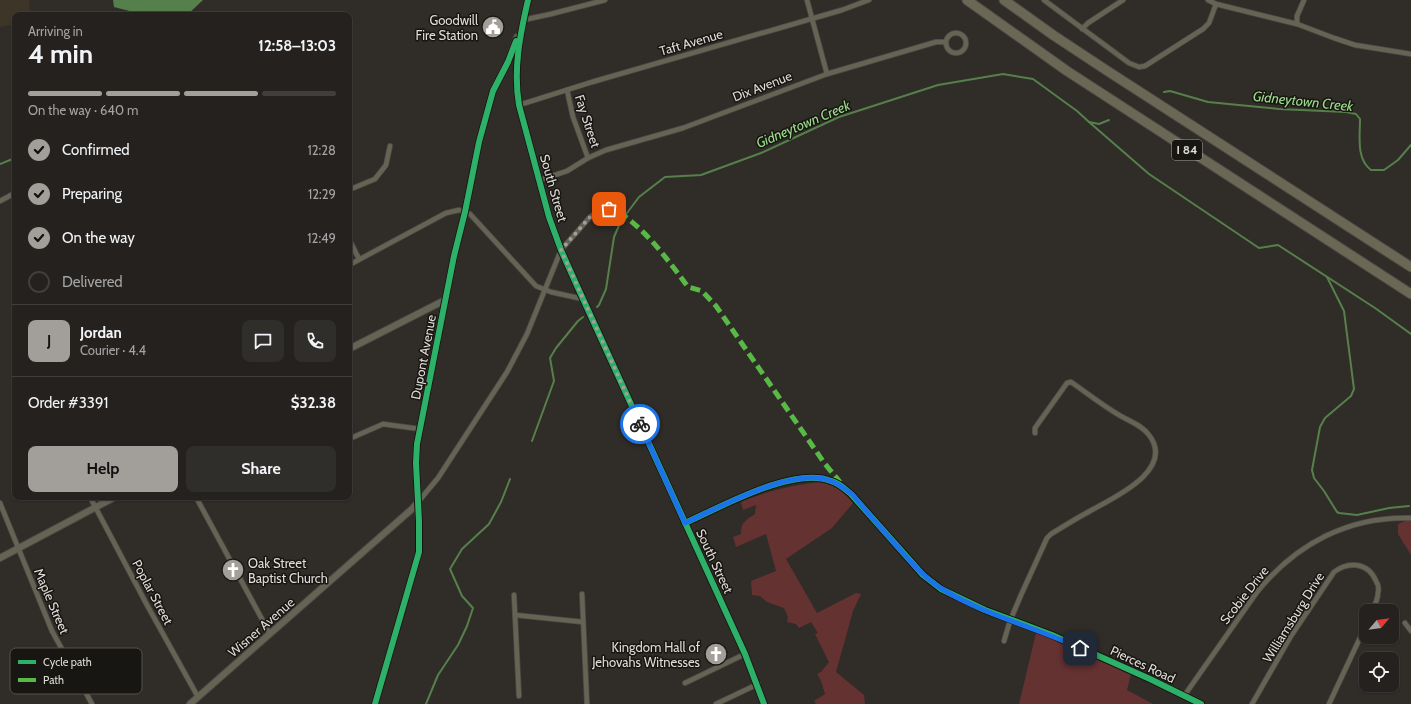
<!DOCTYPE html>
<html lang="en">
<head>
<meta charset="utf-8">
<style>
	body { margin:0; font-family:Cabin,sans-serif; background:#302e2b; color:#f1f3f6; height:100vh; display:flex; flex-direction:column; font-size:15px; white-space:nowrap }
	* { box-sizing:border-box; margin:0 }
	p { font-size:13px; color:#a3a3a4 }
	.icon { flex:none; width:22px; height:22px; fill:none; stroke:currentColor; stroke-width:2; stroke-linecap:round; stroke-linejoin:round }
	.map { position:relative; flex:1; overflow:hidden }
	.details { position:absolute; left:12px; top:12px; width:340px; height:488px; display:flex; flex-direction:column; background:#24211e; border-radius:8px; box-shadow:0 1px 3px #0004,0 0 0 1px #413e3c }
	.details>* { flex:none }
	.needle { width:26px; rotate:61deg }
	.tools { position:absolute; left:1359px; top:604px; display:grid; gap:8px }
	.tools a { display:grid; place-items:center; width:40px; height:40px; border-radius:8px; background:#24211e; box-shadow:0 1px 3px #0004,0 0 0 1px #413e3c; font-size:20px }
	.pin { position:absolute; display:grid; place-items:center; width:34px; height:34px; color:#fff; margin:-17px; border-radius:8px; box-shadow:0 2px 6px #0006 }
	.courier { position:absolute; display:grid; place-items:center; width:40px; height:40px; margin:-20px; border:3px solid #1a73e8; border-radius:50%; background:#fff; color:#222; box-shadow:0 1px 5px #0007 }
	.summary em { font-style:normal; font-weight:700 }
	.summary div { display:flex; flex-direction:column-reverse }
	.summary { display:flex; align-items:center; justify-content:space-between; height:68px; padding:0 16px }
	h1 { font-size:26px; font-weight:700; line-height:30px }
	.bar { display:grid; grid-template-columns:repeat(4,1fr); gap:6px 4px; align-content:center; height:48px; padding:0 16px }
	.bar i { height:5px; border-radius:3px; background:#413e3c }
	.bar .on { background:#a29e99 }
	.bar p { grid-column:span 4 }
	.line { display:flex; align-items:center; gap:10px; padding:0 16px; border-top:1px solid #413e3c }
	.line div { flex:1 }
	.round { display:grid; place-items:center; flex:none; width:42px; height:42px; border-radius:8px; background:#302e2b }
	ol { padding:0 16px; list-style:none }
	li { display:flex; align-items:center; gap:12px; height:44px }
	li p { margin-inline-start:auto }
	li .icon { padding:4px; border-radius:50%; background:#a29e99; color:#111; stroke-width:4 }
	li:last-child { color:#a3a3a4 }
	li i { width:22px; height:22px; border:2px solid #413e3c; border-radius:50% }
	.action { display:flex; gap:8px; margin-top:auto; padding:8px 16px }
	.action a { flex:1; height:46px; border-radius:8px; background:#a29e99; color:#111; font-size:16px; font-weight:700; line-height:46px; text-align:center }
	.action a+a { background:#302e2b; color:#f1f3f6 }
	.map>svg:first-child { display:block }
	.built { fill:#3d3527 }
	.green { fill:#653232 }
	.water { fill:#56804b }
	.lines { fill:none; stroke-linecap:round; stroke-linejoin:round }
	.stream { stroke:#56804b; stroke-width:2 }
	.minor-casing { stroke:#4b4845; stroke-width:6 }
	.tertiary-casing { stroke:#4b4845; stroke-width:8 }
	.motorway-casing { stroke:#4b4845; stroke-width:11 }
	.minor { stroke:#646354; stroke-width:4.5 }
	.tertiary { stroke:#646354; stroke-width:6 }
	.motorway { stroke:#6a6855; stroke-width:9 }
	.quiet { stroke:#58b947; stroke-width:5; stroke-dasharray:10 5; stroke-linecap:butt }
	.cycleway-casing { stroke:#181612; stroke-width:8 }
	.cycleway { stroke:#2db169; stroke-width:6 }
	.done { stroke:#a29e99; stroke-width:4; stroke-dasharray:0 7.2 }
	.route { stroke:#1a73e8; stroke-width:5 }
	.labels { text-anchor:middle; stroke-width:3; stroke-linejoin:round; paint-order:stroke }
	.shield { fill:#181612; stroke:#a3a09b; stroke-width:1 }
	.shield-label { font-size:12px; font-weight:bold; fill:#dfdbd6 }
	.poi-label { font-size:13px; fill:#dfdbd6; stroke:#181612; text-anchor:end }
	.street-label { font-size:13px; fill:#dfdbd6; stroke:#181612 }
	.water-label { font-size:14px; font-style:italic; fill:#9bdd8b; stroke:#181612 }
	.key { fill:#181612; stroke:#54514d; stroke-width:1 }
	.key-label { font-size:11px; fill:#dfdbd6 }
</style>
</head>
<body>
<div class="map">
<svg width="1411" height="704" viewBox="0 0 1411 704">
	<rect width="100%" height="100%" fill="#302c28"/>
	<path class="built" d="M0 0H29L30 15H15V24L0 27Z"/>
	<g class="green">
		<path d="M820 482C837 486 841 490 853 503L832 528 786 559 817 613 856 593 861 594 853 611 836 672 864 695 865 704H816L814 701 825 694 821 681 817 674 821 672 829 662 815 634 818 633 811 622 799 628 796 624 787 622 788 617 784 608 767 602 760 596 752 595 751 581 776 571 766 534 736 547 733 537 741 534C740 523 747 519 755 514L756 505 743 510 741 502C766 491 793 485 820 482Z"/>
		<path d="M1405 521H1411V555L1398 534V524Z"/>
		<path d="M1036 633C1069 644 1100 659 1131 674L1127 690 1153 704H1019Z"/>
	</g>
	<path class="water" d="M113 0H203L187 15H145L114 7Z"/>
	<g class="lines">
		<g class="stream">
			<path d="M1164 92 1170 91 1208 102 1279 109 1346 112 1356 114 1360 119C1360 136 1356 159 1371 170H1384L1398 160 1411 145"/>
			<path d="M1089 122 1149 174 1259 248 1278 245 1375 308 1411 334"/>
			<path d="M0 164 15 158"/>
			<path d="M1327 277 1344 311 1354 389 1351 396 1325 418 1320 427 1312 470 1314 478 1324 491 1337 512 1339 513 1357 515 1389 508 1409 506"/>
			<path d="M597 307 599 305 606 289 614 237 621 221 639 197 665 177 701 175 761 153 839 117 938 85 1003 74 1033 79 1077 111 1089 122 1099 124 1109 120"/>
			<path d="M532 441 554 381 550 358 556 348 578 321 583 317"/>
			<path d="M426 704 438 675 458 645 467 626 473 608 462 596 450 569 462 549 489 524 501 502 510 479"/>
		</g>
		<g class="minor-casing">
			<g id="minor">
				<path d="M807 0 827 74"/>
				<path d="M1044 0 1129 63 1139 67 1145 66 1203 29 1209 23 1216 4"/>
				<path d="M1208 0 1216 4 1297 24 1334 38 1355 45 1411 54"/>
				<path d="M523 20 551 14 605 0"/>
				<path d="M1297 24V16L1304 0"/>
				<path d="M1082 29 1088 23 1123 0"/>
				<circle cx="956" cy="43" r="10"/>
				<path d="M567 90 573 117 588 158"/>
				<path d="M519 105 592 82 842 10 869 0"/>
				<path d="M540 180 567 171 588 158 606 150 683 128 827 74 936 42H946"/>
				<path d="M349 193 351 189 375 179 386 165 390 146"/>
				<path d="M0 201 15 193"/>
				<path d="M349 239 359 259"/>
				<path d="M349 265 446 213 459 210 470 214 536 286 551 292 583 299"/>
				<path d="M349 439 383 424 420 429"/>
				<path d="M90 497 147 605 198 697"/>
				<path d="M196 497 270 634"/>
				<path d="M418 502 438 478 507 372 527 334 561 250 590 217 599 211 609 209 619 212"/>
				<path d="M0 503 52 631 92 704"/>
				<path d="M685 523C721 507 793 466 831 481 839 483 845 489 851 494L923 575 941 589 985 610 1052 635 1150 679 1201 704"/>
				<path d="M582 594 587 704"/>
				<path d="M514 595 519 696"/>
				<path d="M515 615 583 622"/>
				<path d="M1405 623 1411 631"/>
				<path d="M1004 641 1010 621 1021 595 1047 538 1051 534C1064 526 1077 518 1090 511 1113 498 1176 470 1149 435 1142 425 1129 421 1119 415 1102 405 1087 393 1071 382L1067 383 1035 428V433"/>
				<path d="M685 683 745 654"/>
				<path d="M1184 696 1257 592C1296 544 1348 516 1411 518"/>
				<path d="M716 704 758 684"/>
				<path d="M1252 704 1291 636 1334 572C1348 561 1368 562 1376 581 1378 584 1379 589 1378 593 1378 599 1375 605 1372 611"/>
				<path d="M1329 704 1366 625"/>
			</g>
		</g>
		<g class="tertiary-casing">
			<g id="tertiary">
				<path d="M528 0C520 35 513 69 519 105L549 217 561 250 578 288 745 654 764 704"/>
				<path d="M349 349 445 300"/>
				<path d="M0 558 115 497"/>
				<path d="M190 704 412 509 418 502"/>
				<path d="M375 704 419 552V521L416 463 417 444 454 256 465 212 479 142 493 91 508 62 517 37"/>
			</g>
		</g>
		<g class="motorway-casing">
			<g id="motorway">
				<path d="M967 0 1067 71 1411 294"/>
				<path d="M1004 0 1053 35 1106 70 1411 267"/>
			</g>
		</g>
		<use href="#minor" class="minor"/>
		<use href="#tertiary" class="tertiary"/>
		<use href="#motorway" class="motorway"/>
		<path class="quiet" d="M619 212C648 232 668 260 688 287L702 291 716 306 825 464 840 482"/>
		<g class="cycleway-casing">
			<g id="cycleway">
				<path d="M528 0C520 35 513 69 519 105L549 217 561 250 578 288 745 654 764 704"/>
				<path d="M685 523C721 507 793 466 831 481 839 483 845 489 851 494L923 575 941 589 985 610 1052 635 1150 679 1201 704"/>
				<path d="M375 704 419 552V521L416 463 417 444 454 256 465 212 479 142 493 91 508 62 516 41"/>
			</g>
		</g>
		<use href="#cycleway" class="cycleway"/>
	</g>
	<g class="lines">
		<path class="done" d="M609 209 599 211 590 217 561 250 640 424"/>
		<path class="route" d="M640 424 685 523C720 507 793 466 831 481 839 484 845 489 852 494 866 511 881 528 896 545 910 561 924 578 942 589 985 615 1034 627 1080 648"/>
	</g>
	<defs>
		<g id="civic-disc" transform="scale(1.15)"><circle r="9.5" fill="#a29e99" stroke="#181612"/><path d="M-.6-6.5H3V-4.5H.6V-3L4-1V1h2V6H-6V1h2V-1L-.6-3ZM-1.2 2.5V6h2.4V2.5Z" fill="#fff"/></g>
		<g id="church-disc" transform="scale(1.15)"><circle r="9.5" fill="#a29e99" stroke="#181612"/><path d="M-1.2-6h2.4v3.5h3.3v2.4h-3.3V6h-2.4V-.1h-3.3v-2.4h3.3Z" fill="#fff"/></g>
	</defs>
	<g fill-rule="evenodd">
		<use href="#civic-disc" x="493" y="27"/>
		<use href="#church-disc" x="233" y="570"/>
		<use href="#church-disc" x="716" y="654"/>
	</g>
	<g class="labels">
		<rect class="shield" x="1172" y="140" width="30" height="20" rx="3"/>
		<g class="shield-label">
			<text x="1187" y="154">I 84</text>
		</g>
		<g class="poi-label">
			<text x="478" y="25">Goodwill<tspan x="478" dy="15">Fire Station</tspan></text>
			<text x="248" y="568" text-anchor="start">Oak Street<tspan x="248" dy="15">Baptist Church</tspan></text>
			<text x="700" y="652">Kingdom Hall of<tspan x="700" dy="15">Jehovahs Witnesses</tspan></text>
		</g>
		<g class="street-label">
			<text transform="translate(691 42) rotate(-16)" y="5">Taft Avenue</text>
			<text transform="translate(762 86) rotate(-21)" y="5">Dix Avenue</text>
			<text transform="translate(588 121) rotate(72)" y="5">Fay Street</text>
			<text transform="translate(554 188) rotate(74)" y="5">South Street</text>
			<text transform="translate(423 357) rotate(-79)" y="5">Dupont Avenue</text>
			<text transform="translate(715 561) rotate(65)" y="5">South Street</text>
			<text transform="translate(153 592) rotate(62)" y="5">Poplar Street</text>
			<text transform="translate(1244 595) rotate(-52)" y="5">Scobie Drive</text>
			<text transform="translate(52 601) rotate(67)" y="5">Maple Street</text>
			<text transform="translate(1293 617) rotate(-58)" y="5">Williamsburg Drive</text>
			<text transform="translate(261 627) rotate(-41)" y="5">Wisner Avenue</text>
			<text transform="translate(1143 664) rotate(25)" y="5">Pierces Road</text>
		</g>
		<g class="water-label">
			<text transform="translate(1303 101) rotate(6)" y="5">Gidneytown Creek</text>
			<text transform="translate(803 124) rotate(-23)" y="5">Gidneytown Creek</text>
		</g>
	</g>
	<rect x="10" y="648" width="132" height="46" rx="6" class="key"/>
	<rect x="18" y="660" width="18" height="4" fill="#2db169"/>
	<rect x="18" y="678" width="18" height="4" fill="#58b947"/>
	<g class="key-label">
		<text x="43" y="666">Cycle path</text>
		<text x="43" y="684">Path</text>
	</g>
</svg>
<div class="tools">
<a><svg class="needle" viewBox="-14 -14 28 28"><path d="M0-13l5 13h-10z" fill="#e53935"/><path d="M0 13l5-13h-10z" fill="#a3a3a4"/></svg></a>
<a><svg class="icon" aria-label="locate" viewBox="0 0 24 24"><circle cx="12" cy="12" r="6"/><path d="M12 2v4M12 18v4M2 12h4M18 12h4"/></svg></a>
</div>
<div class="pin" style="left:609px;top:209px;background:#ea580c"><svg class="icon" aria-label="bag" viewBox="0 0 24 24"><path d="M5 8h14l-1 12H6zM9 8a3 3 0 0 1 6 0"/></svg></div>
<div class="pin" style="left:1080px;top:648px;background:#1f2937"><svg class="icon" aria-label="home" viewBox="0 0 24 24"><path d="M3 11l9-7 9 7M6 9v11h12V9"/></svg></div>
<div class="courier" style="left:640px;top:424px"><svg class="icon" aria-label="bike" viewBox="0 0 24 24"><circle cx="6" cy="16" r="4"/><circle cx="18" cy="16" r="4"/><path d="M6 16l4-8h5l3 8M10 8l3 8H6M13 5h3"/></svg></div>
<section class="details">
<div class="summary"><div><h1>4 min</h1><p>Arriving in</p></div><em>12:58–13:03</em></div>
<div class="bar"><i class="on"></i><i class="on"></i><i class="on"></i><i></i><p>On the way · 640 m</p></div>
<ol>
<li><svg class="icon" aria-label="check" viewBox="0 0 24 24"><path d="M5 12l5 5 9-10"/></svg>Confirmed<p>12:28</p></li>
<li><svg class="icon" aria-label="check" viewBox="0 0 24 24"><path d="M5 12l5 5 9-10"/></svg>Preparing<p>12:29</p></li>
<li><svg class="icon" aria-label="check" viewBox="0 0 24 24"><path d="M5 12l5 5 9-10"/></svg>On the way<p>12:49</p></li>
<li><i></i>Delivered</li>
</ol>
<div class="line" style="height:72px"><b class="round" style="background:#a29e99;color:#111">J</b><div><b>Jordan</b><p>Courier · 4.4</p></div><a class="round"><svg class="icon" aria-label="chat" viewBox="0 0 24 24"><path d="M4 5h16v11H9l-5 4z"/></svg></a><a class="round"><svg class="icon" aria-label="phone" viewBox="0 0 24 24"><path d="M5 4h4l2 5-3 2q2 4 5 5l2-3 5 2v4C11 20 4 13 5 4z"/></svg></a></div>
<div class="line" style="height:52px"><div>Order #3391</div><b>$32.38</b></div>
<div class="action"><a>Help</a><a>Share</a></div>
</section>
</div>
</body>
</html>
